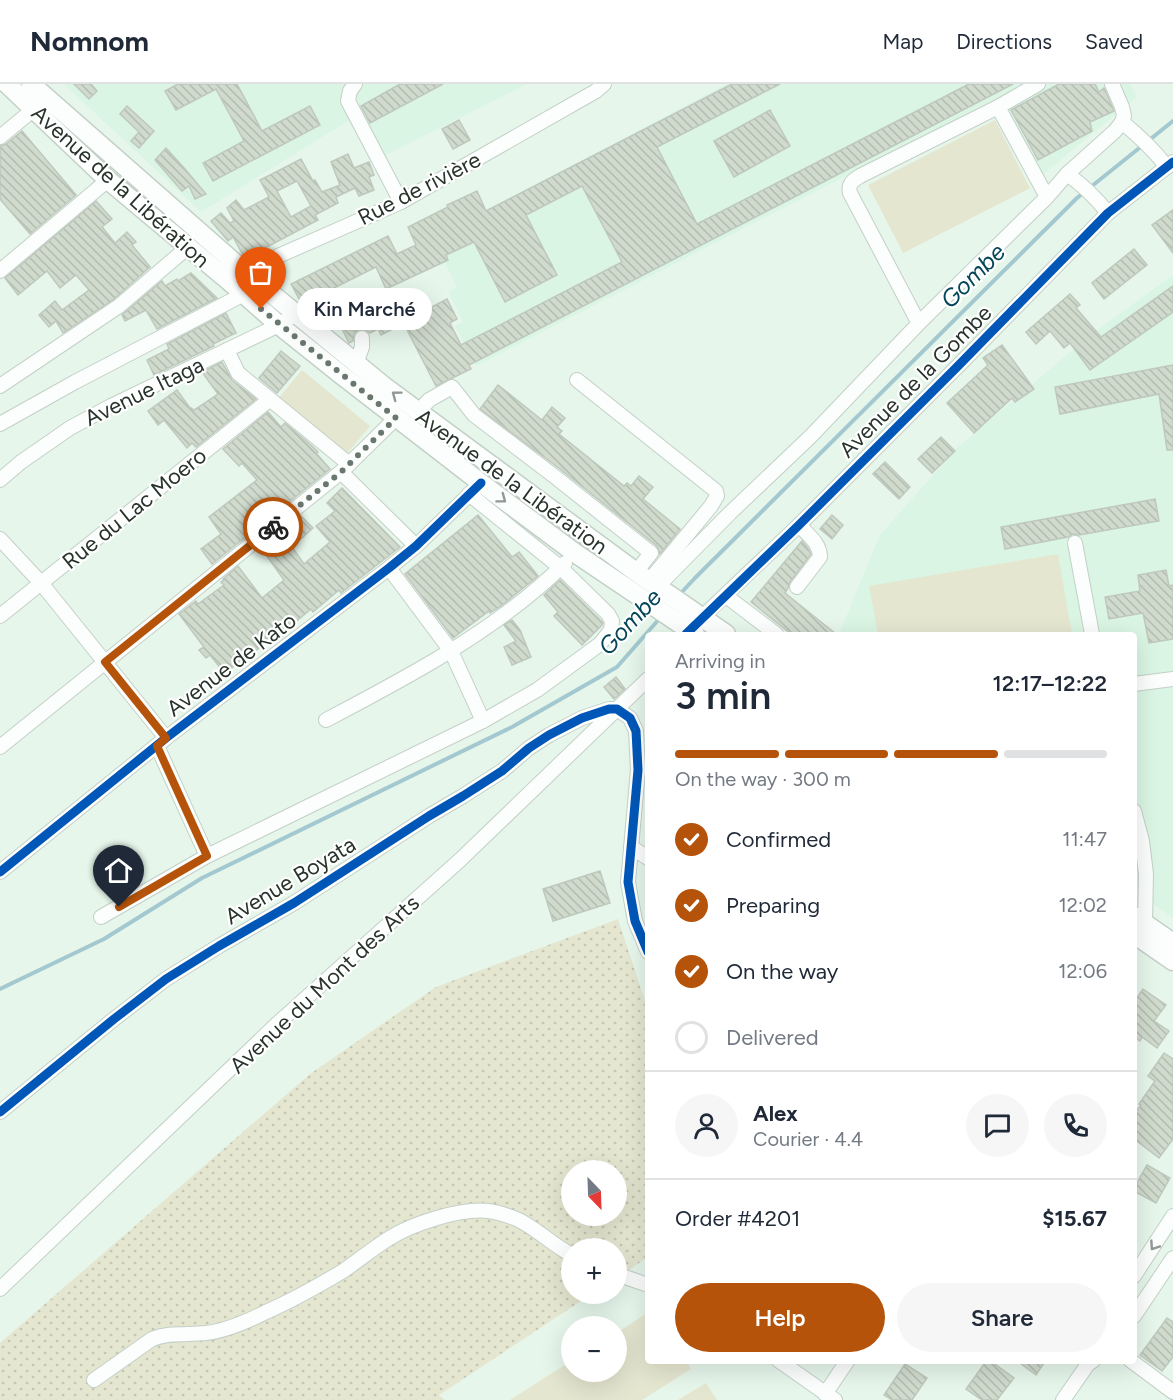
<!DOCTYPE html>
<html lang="en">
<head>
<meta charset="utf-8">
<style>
	body { margin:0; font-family:Figtree,sans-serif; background:#f6f6f7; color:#1f2937; height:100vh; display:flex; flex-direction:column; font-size:22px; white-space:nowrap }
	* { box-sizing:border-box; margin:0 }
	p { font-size:20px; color:#747a83 }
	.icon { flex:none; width:33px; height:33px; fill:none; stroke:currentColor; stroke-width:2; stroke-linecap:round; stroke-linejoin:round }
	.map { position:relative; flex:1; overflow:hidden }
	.details { position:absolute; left:645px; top:548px; width:492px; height:732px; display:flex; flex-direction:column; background:#fff; border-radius:6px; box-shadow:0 6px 24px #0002 }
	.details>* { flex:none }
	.needle { width:39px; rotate:157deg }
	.buttons { position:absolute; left:561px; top:1076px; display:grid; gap:12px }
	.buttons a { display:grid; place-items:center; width:66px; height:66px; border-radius:50%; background:#fff; box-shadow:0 6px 24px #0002; font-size:30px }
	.pin { position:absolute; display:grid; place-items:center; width:51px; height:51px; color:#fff; margin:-62px -26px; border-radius:50% 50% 50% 0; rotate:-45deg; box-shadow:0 0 6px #0007 }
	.pin .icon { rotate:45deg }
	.courier { position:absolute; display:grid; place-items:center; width:60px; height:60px; margin:-30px; border:4px solid #b45309; border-radius:50%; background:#fff; color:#222; box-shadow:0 2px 8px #0007 }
	.bubble { position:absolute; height:42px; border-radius:21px; background:#fff; box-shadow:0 6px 24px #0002; font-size:20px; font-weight:600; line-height:42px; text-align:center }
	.overview em { font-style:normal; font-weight:600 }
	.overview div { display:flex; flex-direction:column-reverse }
	.overview { display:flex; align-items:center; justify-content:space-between; height:102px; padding:0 30px }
	h1 { font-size:39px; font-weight:600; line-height:45px }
	.bar { display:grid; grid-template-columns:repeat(4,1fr); gap:9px 6px; align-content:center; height:72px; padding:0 30px }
	.bar i { height:8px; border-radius:4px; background:#e0e1e3 }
	.bar .on { background:#b45309 }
	.bar p { grid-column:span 4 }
	.line { display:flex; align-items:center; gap:15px; padding:0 30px; border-top:2px solid #e0e1e3 }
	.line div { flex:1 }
	.round { display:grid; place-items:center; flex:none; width:63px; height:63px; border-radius:32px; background:#f6f6f7 }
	ol { padding:0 30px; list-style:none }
	li { display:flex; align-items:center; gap:18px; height:66px }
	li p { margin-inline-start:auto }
	li .icon { padding:6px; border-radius:50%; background:#b45309; color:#fff; stroke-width:4 }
	li:last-child { color:#747a83 }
	li i { width:33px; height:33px; border:3px solid #e0e1e3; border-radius:50% }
	.cta { display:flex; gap:12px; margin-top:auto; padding:12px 30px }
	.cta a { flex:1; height:69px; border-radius:36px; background:#b45309; color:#fff; font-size:24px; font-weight:600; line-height:69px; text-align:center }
	.cta a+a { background:#f6f6f7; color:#1f2937 }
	header { display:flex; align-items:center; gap:36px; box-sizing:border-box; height:84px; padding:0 30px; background:#fff; border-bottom:2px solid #e0e1e3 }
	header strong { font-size:28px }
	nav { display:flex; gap:33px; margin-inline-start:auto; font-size:21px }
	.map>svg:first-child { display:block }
	.built { fill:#daf5e3 }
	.grass { fill:url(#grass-dots); fill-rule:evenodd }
	.park { fill:#e5e6d0 }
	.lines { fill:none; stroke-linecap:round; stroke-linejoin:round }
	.stream { stroke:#a4c8d0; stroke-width:4 }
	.building { fill:url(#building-back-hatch); stroke:#bfc8bd; stroke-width:1.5; fill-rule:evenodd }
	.minor-casing { stroke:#c3d0c7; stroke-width:16 }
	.major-casing { stroke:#c3d0c7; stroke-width:21 }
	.minor { stroke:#fbfefc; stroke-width:14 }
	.major { stroke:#fbfefc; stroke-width:18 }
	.cycleway-casing { stroke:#fff; stroke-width:13 }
	.cycleway { stroke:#0057b8; stroke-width:9 }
	.oneway { stroke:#929894 }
	.done { stroke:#6a776f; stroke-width:6; stroke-dasharray:0 10.8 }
	.route { stroke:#b45309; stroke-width:8 }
	.labels { text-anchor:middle; stroke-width:4.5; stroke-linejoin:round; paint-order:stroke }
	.street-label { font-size:22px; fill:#28332c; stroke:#fff }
	.water-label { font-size:24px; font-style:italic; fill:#034658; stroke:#fff }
</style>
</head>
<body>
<header>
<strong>Nomnom</strong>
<nav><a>Map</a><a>Directions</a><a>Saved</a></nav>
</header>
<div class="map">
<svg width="1173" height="1316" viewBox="0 0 1173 1316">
	<defs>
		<pattern id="grass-dots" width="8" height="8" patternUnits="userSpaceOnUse" patternTransform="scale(1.5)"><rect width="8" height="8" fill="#e5e6d0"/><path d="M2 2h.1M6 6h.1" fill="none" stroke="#c4c6b3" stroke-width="1.8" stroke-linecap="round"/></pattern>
		<pattern id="building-back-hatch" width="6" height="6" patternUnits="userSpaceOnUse" patternTransform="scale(1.5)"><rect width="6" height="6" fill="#d0dacd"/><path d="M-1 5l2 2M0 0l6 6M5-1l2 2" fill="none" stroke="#b3bcb0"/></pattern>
	</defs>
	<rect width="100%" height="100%" fill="#e6f6eb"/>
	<g class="built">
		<path d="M64 0H527L378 75 356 32 201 128Z"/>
		<path d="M727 0H1130L1137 13 1041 92 999 13 476 282 455 242 463 238 448 208 457 203 432 153 516 111Z"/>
		<path d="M1173 191V834L1134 806V550H839L880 451 958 363 1088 253Z"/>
	</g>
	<path class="grass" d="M618 835 648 926V1173L617 1194 616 1164H572V1209H593L439 1311 445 1316H0V1259L310 990 436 903ZM572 1086H616V1131H572Z"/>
	<g class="park">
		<path d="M995 36 1030 104 903 169 868 101Z"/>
		<path d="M302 286 370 342 345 372 277 316Z"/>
		<path d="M1058 470 1072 550H878L869 502Z"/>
		<path d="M648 1228V1276L686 1277 691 1285 642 1316H510L571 1277 572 1287H616L617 1249Z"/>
		<path d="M706 1299 717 1316H678Z"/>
	</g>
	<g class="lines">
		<g class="stream">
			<path d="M680 510 695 494 1077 114 1173 37"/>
			<path d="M0 905 104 855 202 794 512 643 617 583 660 534"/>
		</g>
	</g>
	<g class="building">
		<path d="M74 0H91L97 7 89 15Z"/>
		<path d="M178 0H237L262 47 310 22 320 41 213 97 203 79 244 57 216 5 176 26 165 7Z"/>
		<path d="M400 0H443L370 39 361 22Z"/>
		<path d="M732 0H780L657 63 697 140 969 0H1013L469 281 471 285 436 302 403 238 447 215 457 235 450 239 461 261 622 178 582 102 526 131 557 191 505 218 474 158 446 171 448 176 386 205 376 183 302 220 291 200 388 152 397 170 416 161 408 143 448 123 447 121 477 107 486 127Z"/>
		<path d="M1059 0H1095L1099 8 1104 4 1114 27 1090 38 1092 47 1038 76 1011 26Z"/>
		<path d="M127 22 154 47 139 64 131 57 139 48 120 30Z"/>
		<path d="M770 26 790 62 734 93 714 57Z"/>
		<path d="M459 36 470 56 453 65 442 45Z"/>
		<path d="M22 47 76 111 30 150 0 115V62L6 60Z"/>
		<path d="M166 64 185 85 206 110 195 115 189 102 182 107 155 76Z"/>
		<path d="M348 70 354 84 369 78 374 91 369 93 374 106 359 112 355 104 336 113 338 119 315 131 318 136 246 174 243 171 233 153 228 157 211 137 221 129 230 139 234 137 227 124 236 116 244 126 269 113 260 96 301 75 313 97 315 96 322 108 340 101 331 78ZM297 97 311 122 291 133 277 107Z"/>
		<path d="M96 117 112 135 102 143 115 159 127 148 136 158 132 161 150 183 114 215 63 249 56 237 49 243 39 231 55 217 62 226 89 206 76 191 60 204 47 187 18 211 5 194Z"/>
		<path d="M1173 126V169L1152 141Z"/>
		<path d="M1134 165 1147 181 1104 215 1092 199Z"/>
		<path d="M191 189 217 214 157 245 146 226 125 237 122 231 162 197 165 202 177 195 178 197Z"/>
		<path d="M1173 202V228L1090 286 1070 259 1064 264 1050 247 1036 260 1026 248 1070 210 1080 221 1076 224 1101 253Z"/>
		<path d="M382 206 399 242 381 251 378 245 370 249 366 246H358L354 250 353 257 349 259 342 245 345 244 354 247 359 245 362 242V236L371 231 363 215Z"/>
		<path d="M226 229 236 249 213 260 214 262 154 291 147 276 169 265 167 260Z"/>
		<path d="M1002 261 1034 305 1015 318 1012 314 974 349 947 319 988 281 983 274Z"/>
		<path d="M281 267 300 282 277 309 259 294Z"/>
		<path d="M222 278 232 296 256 315 196 363 192 359 187 364 164 336 158 341 148 327 177 306 190 324H191L194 326 218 310 202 288Z"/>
		<path d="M1173 281V366H1167L1159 310 1060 330 1055 303Z"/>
		<path d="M498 301 542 336 552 323 565 334 557 343 562 347 559 350 624 402 627 399 631 402 639 392 653 403 643 415 680 445 660 470 657 462 560 385 480 325Z"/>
		<path d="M268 328 281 343 285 339 312 362 318 368 316 369 330 385 212 480 201 465 221 450 209 433 257 396 242 379 239 382 223 365Z"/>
		<path d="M941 353 955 367 932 389 918 375Z"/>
		<path d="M885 378 910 403 899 415 873 390Z"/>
		<path d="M342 404 400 463 341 509 339 506 313 528 311 525 281 550 279 548 264 561 240 577 225 590 210 571 206 574 199 566 204 563 179 530 196 517 198 520 224 501 221 498 224 496 223 495 238 482 262 514 284 496 261 464 301 432 313 444 292 463 304 480 330 458 316 442 335 427 327 419Z"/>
		<path d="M1155 415 1159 437 1079 451 1073 450 1068 453 1005 465 1001 443Z"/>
		<path d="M478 431 512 473 519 468 538 492 501 522 490 529 489 527 453 554 405 490Z"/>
		<path d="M832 431 843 441 832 455 820 445Z"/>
		<path d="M802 457 808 464 811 470 790 498 788 504 785 509 836 550H791L751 518Z"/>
		<path d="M1166 486 1169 502 1173 501V555L1149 559 1143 529 1109 535 1105 513 1140 507 1138 491Z"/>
		<path d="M560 496 603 539 602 541 582 561 554 532 558 528 544 511Z"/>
		<path d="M512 536 520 546 531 573 512 581 504 563 516 557 504 541Z"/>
		<path d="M616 593 625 605 614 615 604 603Z"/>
		<path d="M600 787 610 819 553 837 543 805Z"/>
		<path d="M1143 905 1166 921 1154 937 1169 947 1157 964 1142 953 1140 957 1134 953V918Z"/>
		<path d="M1164 969 1173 975V1055L1159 1074 1134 1055V1030L1141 1021 1139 1020 1155 997 1148 992Z"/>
		<path d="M1147 1081 1170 1094 1156 1119 1134 1107V1104Z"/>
		<path d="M1167 1234 1173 1238V1273L1162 1287 1140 1271Z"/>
		<path d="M987 1276H989L1014 1294 997 1316H982L966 1305Z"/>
		<path d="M1016 1276H1046L1036 1291Z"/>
		<path d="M905 1280 927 1294 912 1316H892L884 1311Z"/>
	</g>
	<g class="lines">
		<g class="minor-casing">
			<g id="minor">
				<path d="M355 0 350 7 348 17 401 118"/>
				<path d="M998 23 1038 0"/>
				<path d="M1122 38C1139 52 1154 66 1167 83"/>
				<path d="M0 53 34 25 38 18"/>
				<path d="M1067 90C1083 101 1096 114 1108 129"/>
				<path d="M1047 113 998 23 860 92C852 97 848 100 850 109L915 232 918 236H922L1047 113 1067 90 1115 47 1122 38 1124 32 1122 23 1112 0"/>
				<path d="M0 187 108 96"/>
				<path d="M237 192 244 187 401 118 596 7 604 0"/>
				<path d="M309 241C329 232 333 226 354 238"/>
				<path d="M227 266 238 289 349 380"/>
				<path d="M356 280 362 263V254"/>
				<path d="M577 296 716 407 717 412 711 422 649 497"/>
				<path d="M0 302 119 222 188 163"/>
				<path d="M418 328 429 316 452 303 474 331 554 392 651 469 636 488"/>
				<path d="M0 340 75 298 244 210"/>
				<path d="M341 388 416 462"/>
				<path d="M0 396 21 378 70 344 111 322 279 241 295 230"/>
				<path d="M0 455 41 499 166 654"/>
				<path d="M1075 459 1092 550"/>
				<path d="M389 484 451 567 483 637"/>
				<path d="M657 503 730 429 810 353 922 236"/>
				<path d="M797 503 820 473C820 459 808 451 799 441"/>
				<path d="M726 512 776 550"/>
				<path d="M0 532 269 316"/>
				<path d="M695 540 799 441 956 284 1108 129 1173 78"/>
				<path d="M1134 600 1173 595"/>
				<path d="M326 636C408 593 499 545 565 479"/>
				<path d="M157 662 207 772"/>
				<path d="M0 663 341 388 396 334"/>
				<path d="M1134 727 1142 757 1146 790 1145 839 1142 845"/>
				<path d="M631 763 648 774"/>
				<path d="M0 788 166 654 389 484 416 462 475 405"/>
				<path d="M101 833 207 772 483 637 537 606 600 560 611 546 612 537 608 530 561 484 469 410"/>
				<path d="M0 1028 114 935 166 895 219 862 294 819 429 732 463 712 502 687 529 664 549 651 582 634 609 625H617L630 634 636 647 638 686 628 798 635 837 648 868"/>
				<path d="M616 1190 648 1201"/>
				<path d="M1134 1192 1173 1132"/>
				<path d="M0 1205 277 940 460 776 648 595"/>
				<path d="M1134 1232 1173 1174"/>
				<path d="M778 1276 835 1316"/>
				<path d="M1130 1276 1173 1308"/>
				<path d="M94 1296 152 1255C169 1248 188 1251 206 1249 226 1247 248 1237 266 1228 293 1216 318 1202 343 1187 358 1177 372 1165 388 1155 411 1140 460 1124 488 1127 496 1128 506 1131 514 1134 533 1141 552 1161 572 1171"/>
				<path d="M825 1310 848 1276"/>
				<path d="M1063 1316 1088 1280 1094 1276"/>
			</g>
		</g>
		<g class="major-casing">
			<g id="major">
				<path d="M7 0 108 96 229 197 279 241 339 289 481 399 575 469 695 550"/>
				<path d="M31 0 244 187 385 303 636 488 726 550"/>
				<path d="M1134 832 1173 859"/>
				<path d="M1134 850 1173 877"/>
			</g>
		</g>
		<use href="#minor" class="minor"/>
		<use href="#major" class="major"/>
		<g class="cycleway-casing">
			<g id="cycleway">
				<path d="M686 550 799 441 956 284 1108 129 1173 78"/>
				<path d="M0 788 166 654 389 484 416 462 481 399"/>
				<path d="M0 1028 114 935 166 895 219 862 294 819 429 732 463 712 502 687 529 664 549 651 582 634 609 625H617L630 634 636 647 638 686 628 798 635 837 648 868"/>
			</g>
		</g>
		<use href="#cycleway" class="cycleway"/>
	</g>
	<defs><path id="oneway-chevron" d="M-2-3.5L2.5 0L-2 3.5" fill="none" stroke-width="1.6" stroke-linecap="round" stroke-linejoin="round" transform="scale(1.5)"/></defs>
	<g class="oneway">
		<use href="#oneway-chevron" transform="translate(396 311) rotate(-143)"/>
		<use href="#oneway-chevron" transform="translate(502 415) rotate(37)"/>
		<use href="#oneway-chevron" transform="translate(1154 1162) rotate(124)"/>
	</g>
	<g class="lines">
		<path class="done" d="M261 225 396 334 341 388 273 443"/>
		<path class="route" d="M119 823 207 772 157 662 166 654 105 578 273 443"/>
	</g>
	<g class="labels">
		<g class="street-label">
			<text transform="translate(121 102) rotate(42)" y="8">Avenue de la Libération</text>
			<text transform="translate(419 104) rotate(-27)" y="8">Rue de rivière</text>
			<text transform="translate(915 297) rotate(-45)" y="8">Avenue de la Gombe</text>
			<text transform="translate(144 307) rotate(-26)" y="8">Avenue Itaga</text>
			<text transform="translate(512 397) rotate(36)" y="8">Avenue de la Libération</text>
			<text transform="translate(134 424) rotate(-39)" y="8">Rue du Lac Moero</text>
			<text transform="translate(231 580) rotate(-37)" y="8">Avenue de Kato</text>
			<text transform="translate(290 796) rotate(-31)" y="8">Avenue Boyata</text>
			<text transform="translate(324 900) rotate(-43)" y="8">Avenue du Mont des Arts</text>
		</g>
		<g class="water-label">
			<text transform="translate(973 192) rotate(-45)" y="8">Gombe</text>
			<text transform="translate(630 538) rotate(-47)" y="8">Gombe</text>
		</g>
	</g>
</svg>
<div class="buttons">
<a><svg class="needle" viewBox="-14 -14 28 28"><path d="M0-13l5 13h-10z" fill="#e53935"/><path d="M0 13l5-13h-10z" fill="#747a83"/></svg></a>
<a>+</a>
<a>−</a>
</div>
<div class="pin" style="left:261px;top:225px;background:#ea580c"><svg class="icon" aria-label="bag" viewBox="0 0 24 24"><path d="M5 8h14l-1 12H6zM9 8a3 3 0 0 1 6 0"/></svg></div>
<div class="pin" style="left:119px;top:823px;background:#1f2937"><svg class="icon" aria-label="home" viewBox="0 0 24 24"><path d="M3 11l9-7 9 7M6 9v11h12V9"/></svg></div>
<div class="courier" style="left:273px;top:443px"><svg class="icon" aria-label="bike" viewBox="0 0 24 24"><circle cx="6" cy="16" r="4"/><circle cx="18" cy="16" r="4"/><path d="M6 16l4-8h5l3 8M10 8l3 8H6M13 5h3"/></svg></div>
<div class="bubble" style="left:297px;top:204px;width:135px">Kin Marché</div>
<section class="details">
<div class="overview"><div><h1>3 min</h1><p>Arriving in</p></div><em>12:17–12:22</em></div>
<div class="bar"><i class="on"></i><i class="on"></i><i class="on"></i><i></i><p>On the way · 300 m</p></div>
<ol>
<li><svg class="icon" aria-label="check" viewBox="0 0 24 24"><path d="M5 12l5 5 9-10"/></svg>Confirmed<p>11:47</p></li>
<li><svg class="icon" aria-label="check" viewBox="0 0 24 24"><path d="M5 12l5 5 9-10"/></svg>Preparing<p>12:02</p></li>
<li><svg class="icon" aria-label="check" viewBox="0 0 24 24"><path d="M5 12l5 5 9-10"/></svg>On the way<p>12:06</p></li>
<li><i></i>Delivered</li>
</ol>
<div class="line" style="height:108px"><a class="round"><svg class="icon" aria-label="person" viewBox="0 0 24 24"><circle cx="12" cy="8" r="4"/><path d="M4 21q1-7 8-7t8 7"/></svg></a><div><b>Alex</b><p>Courier · 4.4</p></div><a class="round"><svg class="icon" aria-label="chat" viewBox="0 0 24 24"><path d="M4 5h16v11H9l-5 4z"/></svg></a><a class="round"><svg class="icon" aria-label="phone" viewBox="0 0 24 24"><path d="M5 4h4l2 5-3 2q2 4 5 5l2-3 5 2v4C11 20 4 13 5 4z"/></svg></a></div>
<div class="line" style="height:78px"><div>Order #4201</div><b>$15.67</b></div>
<div class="cta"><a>Help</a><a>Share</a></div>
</section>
</div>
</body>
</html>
